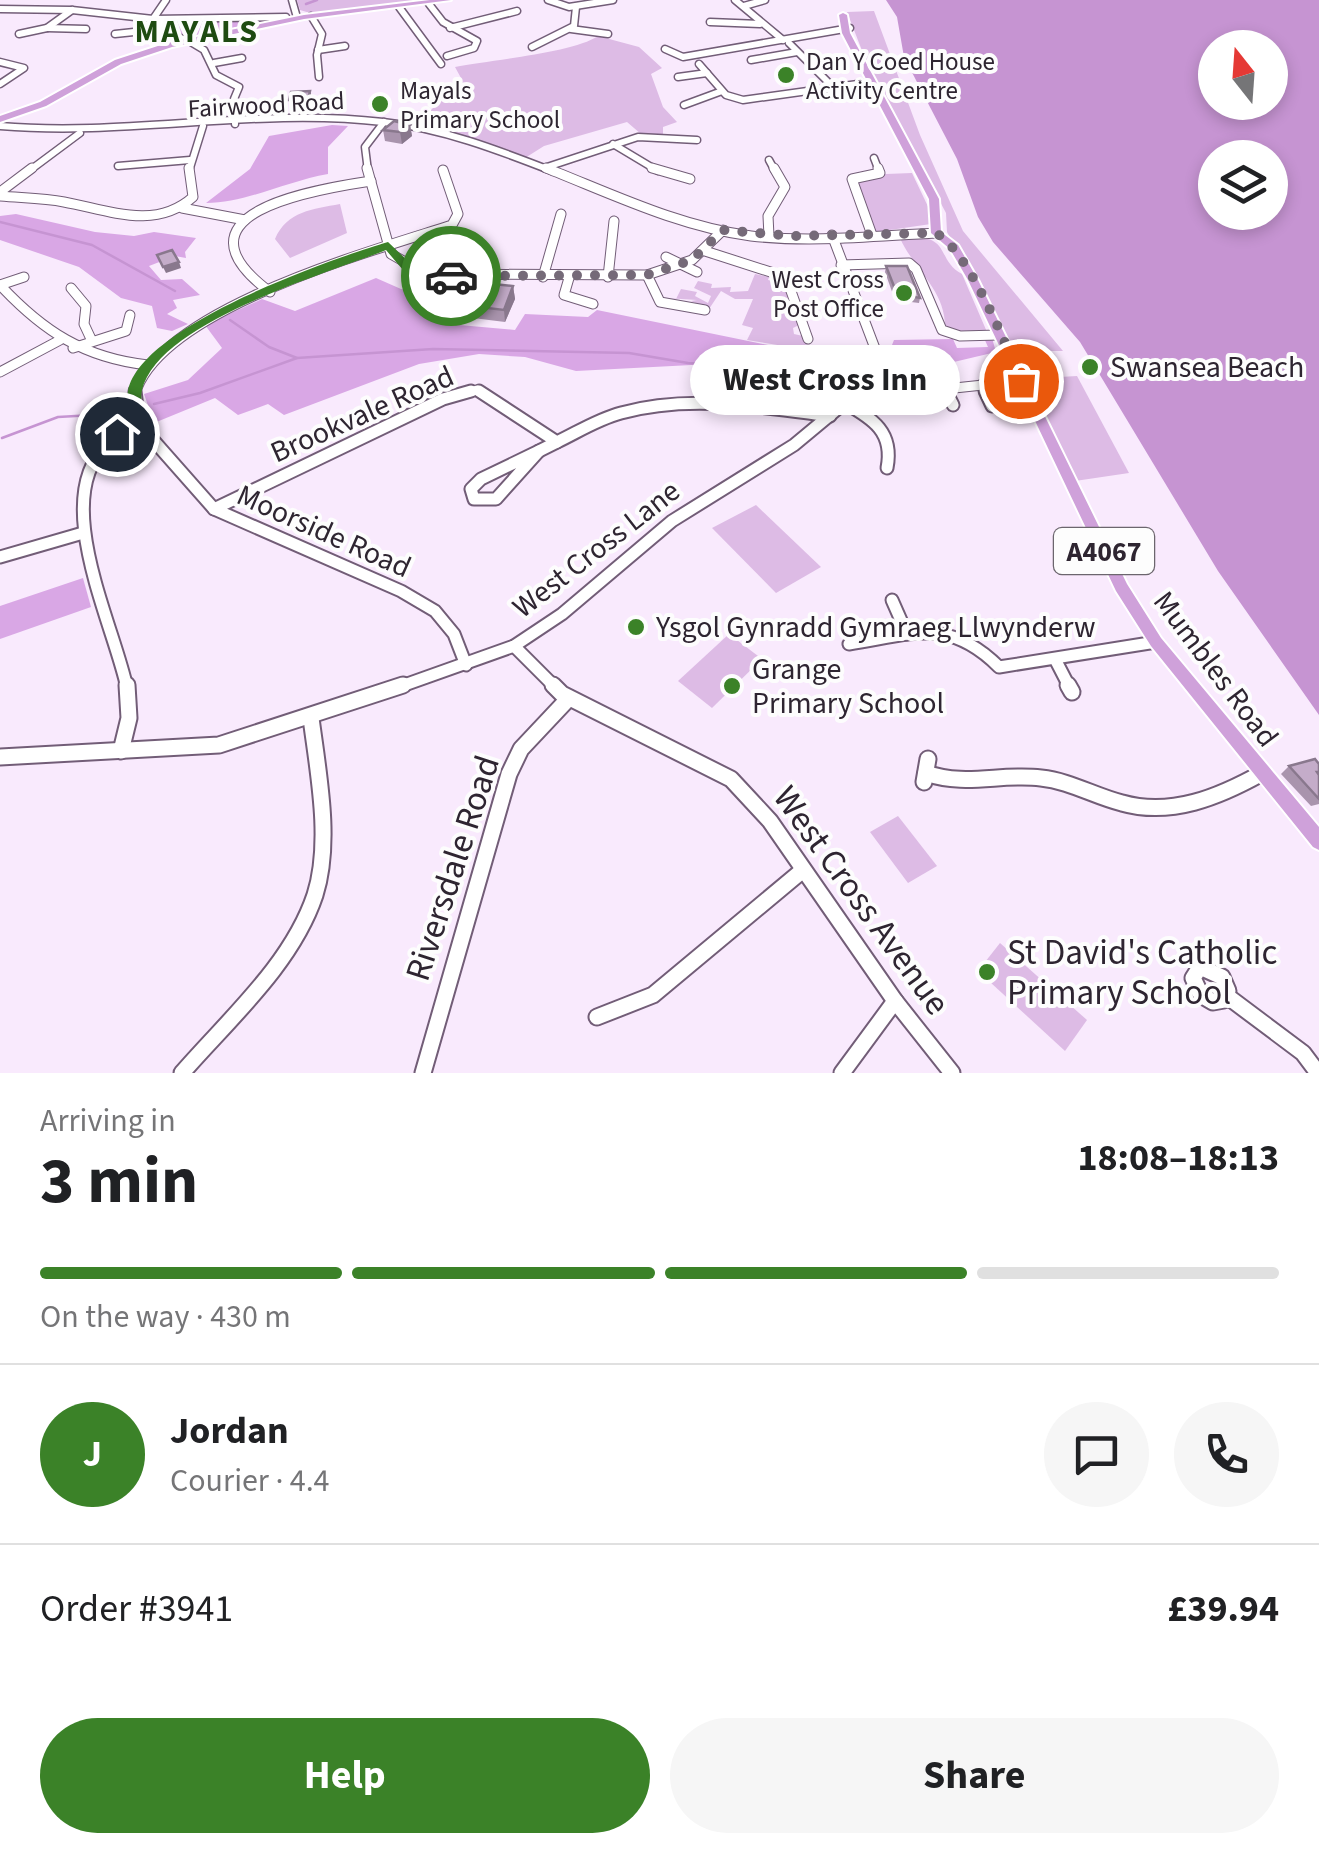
<!DOCTYPE html>
<html lang="en">
<head>
<meta charset="utf-8">
<style>
	body { margin:0; font-family:"Source Sans 3",sans-serif; background:#f6f6f6; color:#202124; height:100vh; display:flex; flex-direction:column; font-size:38px; white-space:nowrap }
	* { box-sizing:border-box; margin:0 }
	p { font-size:32px; color:#757577 }
	.icon { flex:none; width:55px; height:55px; fill:none; stroke:currentColor; stroke-width:2; stroke-linecap:round; stroke-linejoin:round }
	.map { position:relative; height:1073px; overflow:hidden }
	.drawer { display:flex; flex-direction:column; background:#fff; flex:1 }
	.drawer>* { flex:none }
	.needle { width:65px; rotate:343deg }
	.tools { position:absolute; left:1198px; top:30px; display:grid; gap:20px }
	.tools a { display:grid; place-items:center; width:90px; height:90px; border-radius:50%; background:#fff; box-shadow:0 5px 15px #0003; font-size:50px }
	.pin { position:absolute; display:grid; place-items:center; width:85px; height:85px; color:#fff; margin:-42px; border:5px solid #fff; border-radius:50%; box-shadow:0 2px 10px #0007 }
	.courier { position:absolute; display:grid; place-items:center; width:100px; height:100px; margin:-50px; border:8px solid #3b8228; border-radius:50%; background:#fff; color:#222; box-shadow:0 2px 12px #0007 }
	.bubble { position:absolute; height:70px; border-radius:35px; background:#fff; box-shadow:0 5px 15px #0003; font-size:32px; font-weight:700; line-height:70px; text-align:center }
	.summary em { font-style:normal; font-weight:700 }
	.summary div { display:flex; flex-direction:column-reverse }
	.summary { display:flex; align-items:center; justify-content:space-between; height:170px; padding:0 40px }
	h1 { font-size:65px; font-weight:700; line-height:75px }
	.bar { display:grid; grid-template-columns:repeat(4,1fr); gap:15px 10px; align-content:center; height:120px; padding:0 40px }
	.bar i { height:12px; border-radius:8px; background:#e0e0e0 }
	.bar .active { background:#3b8228 }
	.bar p { grid-column:span 4 }
	.line { display:flex; align-items:center; gap:25px; padding:0 40px; border-top:2px solid #e0e0e0 }
	.line div { flex:1 }
	.round { display:grid; place-items:center; flex:none; width:105px; height:105px; border-radius:52px; background:#f6f6f6 }
	.button { display:flex; gap:20px; margin-top:auto; padding:20px 40px }
	.button a { flex:1; height:115px; border-radius:60px; background:#3b8228; color:#fff; font-size:40px; font-weight:700; line-height:115px; text-align:center }
	.button a+a { background:#f6f6f6; color:#202124 }
	.map>svg:first-child { display:block }
	.green { fill:#ddbbe5 }
	.forest { fill:#d9a7e5 }
	.water { fill:#c694d2; fill-rule:evenodd }
	.lines { fill:none; stroke-linecap:round; stroke-linejoin:round }
	.stream { stroke:#c694d2; stroke-width:2.5 }
	.minor-far3-casing { stroke:#725d77; stroke-width:9 }
	.minor-far2-casing { stroke:#725d77; stroke-width:11 }
	.minor-far1-casing { stroke:#725d77; stroke-width:15 }
	.minor-casing { stroke:#725d77; stroke-width:19 }
	.major-casing { stroke:#fff; stroke-width:4 }
	.minor-far3 { stroke:#fff; stroke-width:6 }
	.minor-far2 { stroke:#fff; stroke-width:9 }
	.minor-far1 { stroke:#fff; stroke-width:11 }
	.minor { stroke:#fff; stroke-width:15 }
	.major { fill:#cfa1da; fill-rule:evenodd }
	.wall { fill:#a994ad }
	.shaded-wall { fill:#89788d }
	.building { fill:#c4acc9; stroke:#89788d; stroke-width:2.5 }
	.route { fill:#3b8228 }
	.done { stroke:#756a78; stroke-width:10; stroke-dasharray:0 18 }
	.poi-dot { fill:#3b8228; stroke:#fdfdfd; stroke-width:4 }
	.labels { text-anchor:middle; stroke-width:8; stroke-linejoin:round; paint-order:stroke }
	.far-poi-label { font-size:25px; fill:#2e2531; stroke:#fdfdfd; text-anchor:start }
	.far-street-label { font-size:25px; fill:#2e2531; stroke:#fdfdfd }
	.shield { fill:#fdfdfd; stroke:#6c666e; stroke-width:2.5 }
	.shield-label { font-size:28px; font-weight:bold; fill:#2e2531 }
	.poi-label { font-size:30px; fill:#2e2531; stroke:#fdfdfd; text-anchor:start }
	.street-label { font-size:30px; fill:#2e2531; stroke:#fdfdfd }
	.far-district-label { font-size:32px; font-weight:bold; letter-spacing:2.5px; fill:#1e4b11; stroke:#fdfdfd }
	.near-street-label { font-size:35px; fill:#2e2531; stroke:#fdfdfd }
	.near-poi-label { font-size:35px; fill:#2e2531; stroke:#fdfdfd; text-anchor:start }
</style>
</head>
<body>
<div class="map">
<svg width="1319" height="1073" viewBox="0 0 1319 1073">
	<rect width="100%" height="100%" fill="#f9eafd"/>
	<g class="green">
		<path d="M297 0H430L310 13 300 10Z"/>
		<path d="M874 11 920 135 963 231 1063 351H1013L947 232 946 213 868 66 847 12Z"/>
		<path d="M598 36 639 47 662 68 651 74 663 107 677 122 663 127V137L641 134 627 122 544 146 525 158 418 124 461 78 455 67C490 60 573 53 598 36Z"/>
		<path d="M912 173 933 217 931 224 876 232 855 179 860 175Z"/>
		<path d="M340 204 347 233 290 258 275 239C287 211 313 209 340 204Z"/>
		<path d="M900 238C954 232 934 259 962 274L987 332 958 333 945 326C945 290 913 268 900 238Z"/>
		<path d="M755 274 769 277 768 280 778 282 777 286 784 281 789 306H796L801 324 793 328 794 334 803 336 808 350 747 340 753 328 742 325 753 299H735L721 291 709 309 691 301 697 300 666 298 676 299 681 289 697 292 695 296 708 303 711 296 694 288 698 281 712 284 711 288 731 287 730 292 748 291Z"/>
		<path d="M1077 376 1129 473 1075 481 1026 379Z"/>
		<path d="M756 505 821 567 776 593 712 528Z"/>
		<path d="M729 634 762 659 712 708 678 681Z"/>
		<path d="M898 816 937 866 908 883 870 832Z"/>
		<path d="M1000 943 1087 1020 1065 1051 978 971Z"/>
	</g>
	<g class="forest">
		<path d="M270 20 188 38 168 28V21Z"/>
		<path d="M332 125 348 126 328 147V174C287 181 246 203 206 203L250 169 269 136Z"/>
		<path d="M16 214 95 232 134 236 154 232 196 238 185 252 186 258 175 256 149 266 161 280 182 279 200 295 173 300 177 308 167 314 188 324 172 331 157 328 152 306 121 298 79 267 0 240V216Z"/>
		<path d="M376 278 401 289 456 298 448 324 515 330 525 314 588 317 597 310 802 352 842 387 831 398 787 360 576 371 525 357 479 354 419 364 284 415 268 404 238 415 215 398 154 423 144 394 188 380 222 348 205 325 262 299 295 311Z"/>
		<path d="M984 338H992L996 352 878 380 894 340 953 339 957 348 988 347Z"/>
		<path d="M83 578 91 607 0 639V606Z"/>
	</g>
	<path class="water" d="M886 0H1319V715L1218 571 1080 342 993 242 978 217 957 159 904 57 897 17ZM1215 48H1270V102H1215ZM1215 158H1270V212H1215Z"/>
	<g class="lines">
		<g class="stream">
			<path d="M306 4 317 0"/>
			<path d="M0 222 92 245 175 291"/>
			<path d="M230 320 269 347 297 358"/>
			<path d="M874 376 925 357 943 361"/>
			<path d="M154 404 200 393 297 358 433 349 629 353 688 363 765 367 827 384 866 377"/>
			<path d="M2 438 58 417 111 414"/>
		</g>
		<g class="minor-far3-casing">
			<g id="minor-far3">
				<path d="M292 0 296 14"/>
				<path d="M548 0 569 7 613 0"/>
				<path d="M735 0 783 40"/>
				<path d="M429 4 443 22 477 41 474 48 447 56"/>
				<path d="M744 6 765 0"/>
				<path d="M399 7 441 64"/>
				<path d="M0 9 72 10 153 19 286 17"/>
				<path d="M311 16 322 34 317 55 319 77"/>
				<path d="M153 19 166 0"/>
				<path d="M163 22 162 29 187 41"/>
				<path d="M710 22 760 24"/>
				<path d="M47 28 86 29"/>
				<path d="M450 28 517 11"/>
				<path d="M571 29 608 34"/>
				<path d="M19 34 47 28 72 10"/>
				<path d="M115 34 162 29"/>
				<path d="M189 41 204 50 216 75 239 87 234 99 235 124"/>
				<path d="M789 43 832 86"/>
				<path d="M532 47 574 26 576 7"/>
				<path d="M665 49 683 57 850 28"/>
				<path d="M318 50 345 46"/>
				<path d="M751 60 797 52"/>
				<path d="M0 62 24 68 0 84"/>
				<path d="M214 63 242 58"/>
				<path d="M699 64 726 95 743 100 872 82"/>
				<path d="M678 77 707 73"/>
				<path d="M684 105 722 91"/>
				<path d="M0 126C128 137 256 107 383 122 441 128 498 150 552 171"/>
				<path d="M613 144 658 171"/>
				<path d="M874 158 879 171"/>
				<path d="M769 160 775 171"/>
				<path d="M118 166 190 160"/>
				<path d="M544 168 638 137 697 140"/>
				<path d="M29 171 80 133"/>
				<path d="M189 171 203 126"/>
				<path d="M368 171 365 147 384 122"/>
			</g>
		</g>
		<g class="minor-far2-casing">
			<g id="minor-far2">
				<path d="M367 168 391 254 426 274 647 275 692 260 723 230"/>
				<path d="M546 168C612 194 680 227 751 236 812 243 875 236 936 233"/>
				<path d="M652 168 690 179"/>
				<path d="M0 192 32 168"/>
				<path d="M0 196C21 198 43 198 64 202 108 210 155 231 193 197L189 168"/>
				<path d="M182 208 245 220"/>
				<path d="M832 235 876 351V368L856 394"/>
				<path d="M872 235 852 179 880 173 878 168"/>
				<path d="M769 236 768 216 785 187 774 168"/>
				<path d="M705 251 786 277 808 339"/>
				<path d="M666 257 697 272"/>
				<path d="M841 265 909 263 916 269 942 330 960 336 999 335"/>
				<path d="M647 275 660 302 705 310"/>
				<path d="M543 277 561 214"/>
				<path d="M608 277 614 221"/>
				<path d="M569 278 564 295 593 304"/>
				<path d="M0 285C43 331 84 358 148 365"/>
				<path d="M0 285 24 277"/>
				<path d="M71 288 86 306 84 324 91 339"/>
				<path d="M270 292C166 214 311 190 371 181"/>
				<path d="M73 348 126 331 130 315"/>
				<path d="M0 372 60 340"/>
				<path d="M982 384 987 394"/>
				<path d="M945 389 947 394"/>
				<path d="M936 390 1021 381"/>
				<path d="M135 394C160 309 372 251 452 225L458 214 443 170"/>
				<path d="M462 394 477 390 483 394"/>
			</g>
		</g>
		<g class="minor-far1-casing">
			<g id="minor-far1">
				<path d="M135 391 139 424 214 509 401 591 435 611 454 634 466 665"/>
				<path d="M479 391 557 442C578 432 598 419 621 413 689 394 761 407 830 416"/>
				<path d="M946 391 953 405"/>
				<path d="M985 391 992 406"/>
				<path d="M845 403C873 419 894 432 887 468"/>
				<path d="M539 451 496 499H474L471 489 481 479Z"/>
				<path d="M539 451 557 442"/>
				<path d="M214 509 443 399 471 391"/>
				<path d="M0 557 83 533"/>
				<path d="M892 600 907 634"/>
				<path d="M849 644C913 634 949 617 999 667L1156 642"/>
				<path d="M514 646 556 688"/>
				<path d="M1055 659 1070 688"/>
				<path d="M127 688C114 625 49 498 107 445 116 437 129 431 139 424"/>
				<path d="M396 688 514 646 562 614 672 521 794 445 859 391"/>
			</g>
		</g>
		<g class="minor-casing">
			<g id="minor">
				<path d="M553 685 562 694 731 779 770 821 895 1001 952 1073"/>
				<path d="M1068 685 1072 692"/>
				<path d="M121 751 129 718 127 685"/>
				<path d="M0 757 219 745 403 685"/>
				<path d="M926 773C965 787 1001 773 1041 778 1070 781 1094 796 1122 803 1171 817 1219 797 1262 773"/>
				<path d="M924 782 928 759"/>
				<path d="M1200 967 1222 977 1228 991 1224 1000 1213 1002 1201 995 1193 978Z"/>
				<path d="M1227 996 1303 1053 1318 1073"/>
				<path d="M597 1017 653 995 803 870"/>
				<path d="M182 1073C229 1019 292 964 315 895 332 842 318 772 311 718"/>
				<path d="M423 1073 509 774 521 749 569 698"/>
				<path d="M842 1073 895 1001"/>
			</g>
		</g>
		<g class="major-casing">
			<g id="major">
				<path d="M430 0H451L304 19 172 47 121 64 46 106 0 122V116L40 102 115 60 167 43 304 15Z"/>
				<path d="M843 13 847 15 850 33 939 199 941 232 958 245 978 280 1127 584 1161 638 1319 827V850L1313 847 1151 646 1116 591 968 280 950 249 931 233 929 199 842 33 839 15Z"/>
			</g>
		</g>
		<use href="#minor-far3" class="minor-far3"/>
		<use href="#minor-far2" class="minor-far2"/>
		<use href="#minor-far1" class="minor-far1"/>
		<use href="#minor" class="minor"/>
		<use href="#major" class="major"/>
	</g>
	<g class="wall">
		<path d="M310 91 313 102 311 111H292L289 100Z"/>
		<path d="M410 125 412 136 402 144 385 141 383 130Z"/>
		<path d="M886 266 920 298 919 303 895 300 885 272Z"/>
		<path d="M513 286 515 299 505 322 465 317 462 305 490 291Z"/>
		<path d="M1319 764V804L1311 806 1281 774 1289 766Z"/>
	</g>
	<g class="shaded-wall">
		<path d="M310 91 313 102 311 111 308 100Z"/>
		<path d="M410 125 412 136 402 144 400 132Z"/>
		<path d="M179 262 181 268 166 273 163 267Z"/>
		<path d="M513 286 515 299 505 322 504 310Z"/>
	</g>
	<g class="building">
		<path d="M310 91 308 100H289L291 92Z"/>
		<path d="M394 121 410 125 400 132 383 130Z"/>
		<path d="M172 250 179 262 163 267 157 255Z"/>
		<path d="M886 266H907L920 298 897 294Z"/>
		<path d="M493 284 513 286 504 310 462 305 469 289 490 291Z"/>
		<path d="M1315 759 1319 764V772H1317L1319 775V799L1289 766Z"/>
	</g>
	<path class="route" d="M388 242 411 264 458 276 451 280 403 270 386 250C326 274 158 322 142 390 139 402 147 416 144 428L112 437V430L131 422C130 413 126 400 128 391 140 326 328 260 388 242Z"/>
	<g class="lines">
		<path class="done" d="M451 276 647 275 692 260 723 230 793 236 936 233C970 253 1005 343 1021 381"/>
	</g>
	<g class="poi-dot">
		<circle cx="786" cy="75" r="10"/>
		<circle cx="380" cy="104" r="10"/>
		<circle cx="904" cy="293" r="10"/>
		<circle cx="1090" cy="367" r="10"/>
		<circle cx="636" cy="627" r="10"/>
		<circle cx="732" cy="686" r="10"/>
		<circle cx="987" cy="972" r="10"/>
	</g>
	<g class="labels">
		<g class="far-poi-label">
			<text x="806" y="70">Dan Y Coed House<tspan x="806" dy="29">Activity Centre</tspan></text>
			<text x="400" y="99">Mayals<tspan x="400" dy="29">Primary School</tspan></text>
			<text x="884" y="288" text-anchor="end">West Cross<tspan x="884" dy="29">Post Office</tspan></text>
		</g>
		<g class="far-street-label">
			<text transform="translate(266 104) rotate(-3)" y="9">Fairwood Road</text>
		</g>
		<rect class="shield" x="1054" y="528" width="100" height="46" rx="8"/>
		<g class="shield-label">
			<text x="1104" y="561">A4067</text>
		</g>
		<g class="poi-label">
			<text x="1110" y="377">Swansea Beach</text>
			<text x="656" y="637">Ysgol Gynradd Gymraeg Llwynderw</text>
			<text x="752" y="679">Grange<tspan x="752" dy="34">Primary School</tspan></text>
		</g>
		<g class="street-label">
			<text transform="translate(362 414) rotate(-24)" y="10">Brookvale Road</text>
			<text transform="translate(324 531) rotate(24)" y="10">Moorside Road</text>
			<text transform="translate(596 549) rotate(-38)" y="10">West Cross Lane</text>
			<text transform="translate(1216 669) rotate(53)" y="10">Mumbles Road</text>
		</g>
		<g class="far-district-label">
			<text x="197" y="42">MAYALS</text>
		</g>
		<g class="near-street-label">
			<text transform="translate(452 868) rotate(-72)" y="12">Riversdale Road</text>
			<text transform="translate(862 900) rotate(54)" y="12">West Cross Avenue</text>
		</g>
		<g class="near-poi-label">
			<text x="1007" y="964">St David's Catholic<tspan x="1007" dy="40">Primary School</tspan></text>
		</g>
	</g>
</svg>
<div class="tools">
<a><svg class="needle" viewBox="-14 -14 28 28"><path d="M0-13l5 13h-10z" fill="#e53935"/><path d="M0 13l5-13h-10z" fill="#757577"/></svg></a>
<a><svg class="icon" aria-label="layers" viewBox="0 0 24 24"><path d="M12 4l9 5-9 5-9-5zM3 14l9 5 9-5"/></svg></a>
</div>
<div class="pin" style="left:1021px;top:381px;background:#ea580c"><svg class="icon" aria-label="bag" viewBox="0 0 24 24"><path d="M5 8h14l-1 12H6zM9 8a3 3 0 0 1 6 0"/></svg></div>
<div class="pin" style="left:117px;top:434px;background:#1f2937"><svg class="icon" aria-label="home" viewBox="0 0 24 24"><path d="M3 11l9-7 9 7M6 9v11h12V9"/></svg></div>
<div class="courier" style="left:451px;top:276px"><svg class="icon" aria-label="car" viewBox="0 0 24 24"><path d="M5 17H2v-5l4-1 3-4h7l3 4 3 1v5h-3M9 17h6M6 11h13"/><circle cx="7" cy="17" r="2"/><circle cx="17" cy="17" r="2"/></svg></div>
<div class="bubble" style="left:690px;top:345px;width:270px">West Cross Inn</div>
</div>
<section class="drawer">
<div class="summary"><div><h1>3 min</h1><p>Arriving in</p></div><em>18:08–18:13</em></div>
<div class="bar"><i class="active"></i><i class="active"></i><i class="active"></i><i></i><p>On the way · 430 m</p></div>
<div class="line" style="height:180px"><b class="round" style="background:#3b8228;color:#fff">J</b><div><b>Jordan</b><p>Courier · 4.4</p></div><a class="round"><svg class="icon" aria-label="chat" viewBox="0 0 24 24"><path d="M4 5h16v11H9l-5 4z"/></svg></a><a class="round"><svg class="icon" aria-label="phone" viewBox="0 0 24 24"><path d="M5 4h4l2 5-3 2q2 4 5 5l2-3 5 2v4C11 20 4 13 5 4z"/></svg></a></div>
<div class="line" style="height:130px"><div>Order #3941</div><b>£39.94</b></div>
<div class="button"><a>Help</a><a>Share</a></div>
</section>
</body>
</html>
